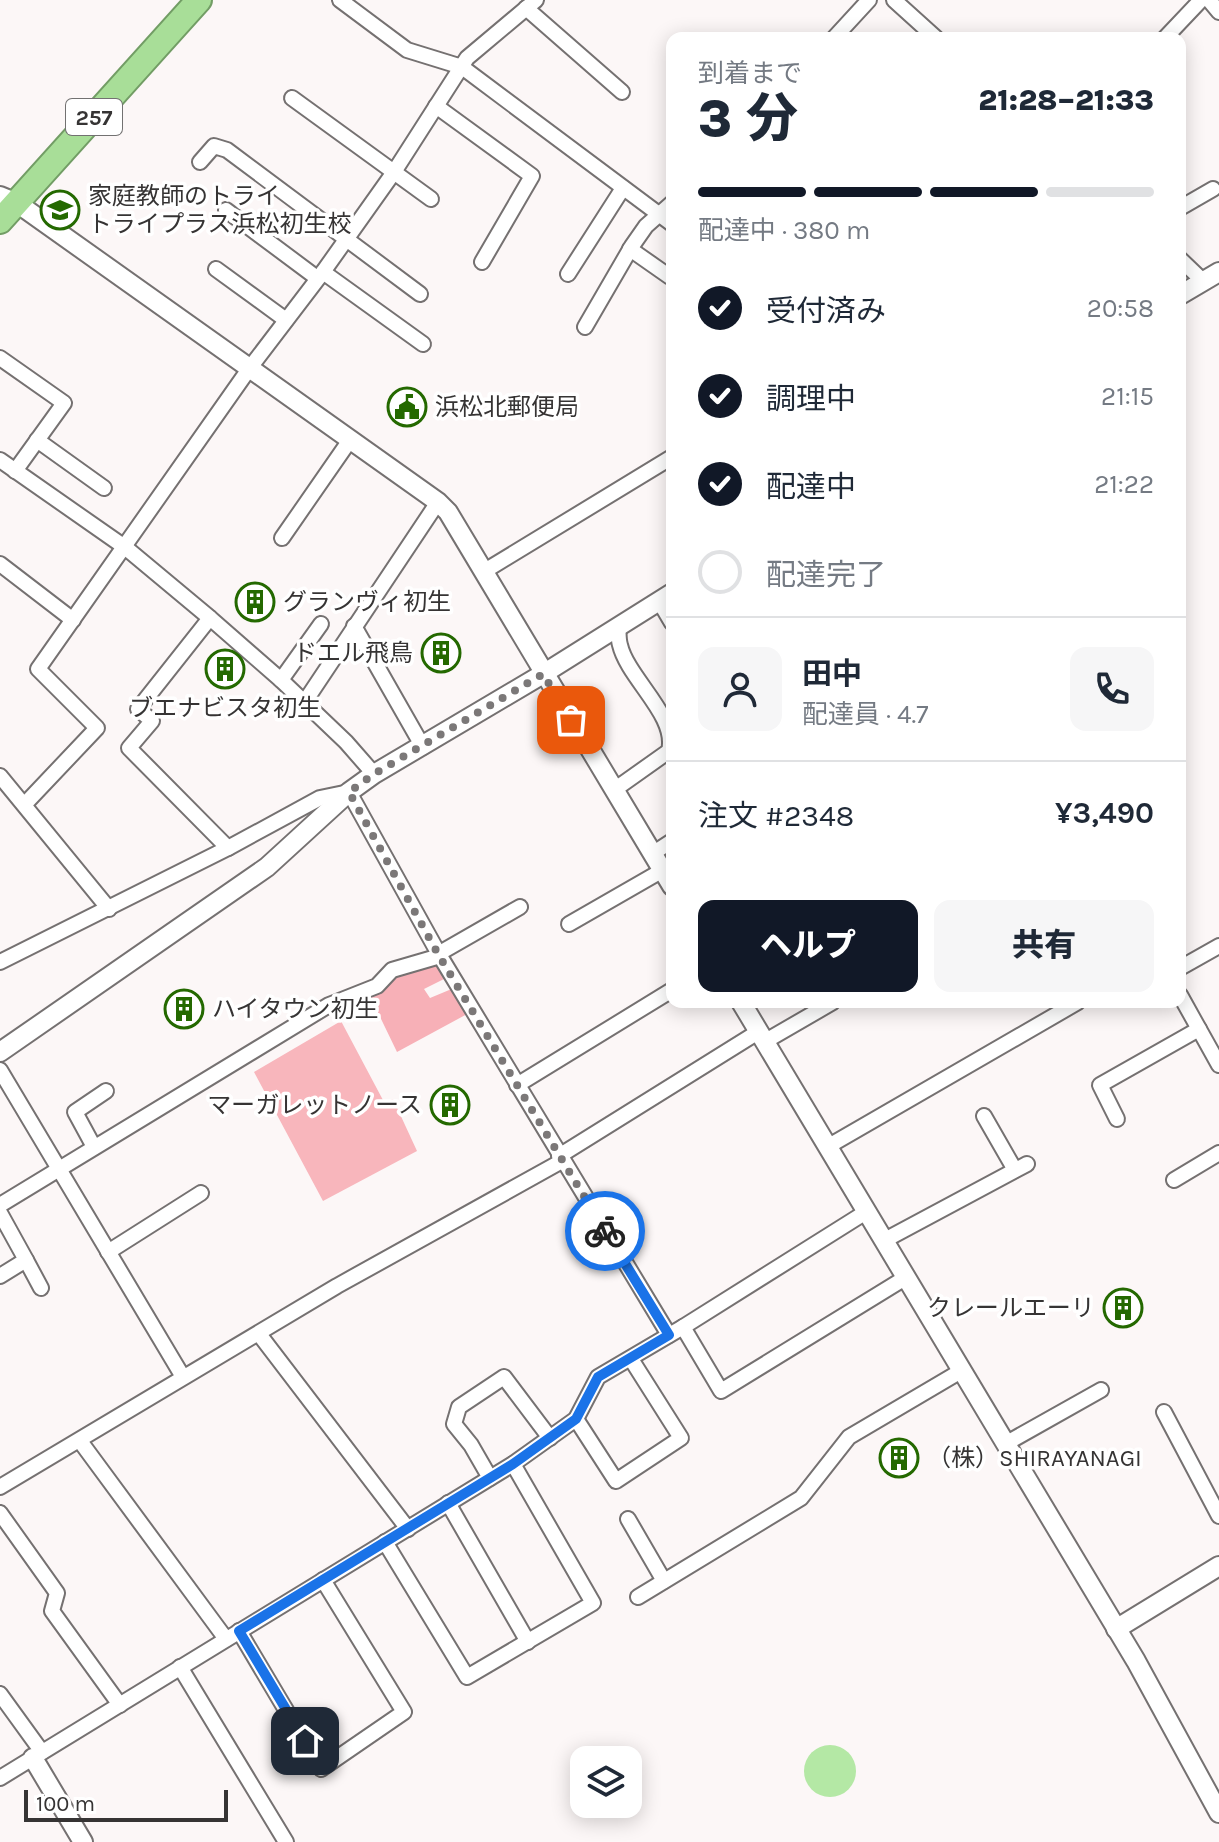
<!DOCTYPE html>
<html lang="ja">
<head>
<meta charset="utf-8">
<style>
	body { margin:0; font-family:Karla,"Noto Sans JP",sans-serif; background:#f6f6f7; color:#1f2937; height:100vh; display:flex; flex-direction:column; font-size:30px; white-space:nowrap }
	* { box-sizing:border-box; margin:0 }
	p { font-size:26px; color:#747a83 }
	.icon { flex:none; width:44px; height:44px; fill:none; stroke:currentColor; stroke-width:2; stroke-linecap:round; stroke-linejoin:round }
	.map { position:relative; flex:1; overflow:hidden }
	.panel { position:absolute; left:666px; top:32px; width:520px; height:976px; display:flex; flex-direction:column; background:#fff; border-radius:16px; box-shadow:0 4px 20px #0003 }
	.panel>* { flex:none }
	.buttons { position:absolute; left:570px; top:1746px; display:grid; gap:16px }
	.buttons a { display:grid; place-items:center; width:72px; height:72px; border-radius:16px; background:#fff; box-shadow:0 4px 20px #0003; font-size:40px }
	.scale { position:absolute; left:24px; bottom:20px; width:204px; box-sizing:border-box; padding-left:8px; border:4px solid #363434; border-top:0; font-size:22px; line-height:28px; white-space:nowrap; color:#363434; -webkit-text-stroke:6px #fff; paint-order:stroke }
	.pin { position:absolute; display:grid; place-items:center; width:68px; height:68px; color:#fff; margin:-34px; border-radius:16px; box-shadow:0 4px 12px #0006 }
	.courier { position:absolute; display:grid; place-items:center; width:80px; height:80px; margin:-40px; border:6px solid #1a73e8; border-radius:50%; background:#fff; color:#222; box-shadow:0 2px 10px #0007 }
	.head em { font-style:normal; font-weight:800 }
	.head div { display:flex; flex-direction:column-reverse }
	.head { display:flex; align-items:center; justify-content:space-between; height:136px; padding:0 32px }
	h1 { font-size:52px; font-weight:800; line-height:60px }
	.bar { display:grid; grid-template-columns:repeat(4,1fr); gap:12px 8px; align-content:center; height:96px; padding:0 32px }
	.bar i { height:10px; border-radius:6px; background:#e0e1e3 }
	.bar .active { background:#111827 }
	.bar p { grid-column:span 4 }
	.line { display:flex; align-items:center; gap:20px; padding:0 32px; border-top:2px solid #e0e1e3 }
	.line div { flex:1 }
	.round { display:grid; place-items:center; flex:none; width:84px; height:84px; border-radius:16px; background:#f6f6f7 }
	ol { padding:0 32px; list-style:none }
	li { display:flex; align-items:center; gap:24px; height:88px }
	li p { margin-inline-start:auto }
	li .icon { padding:8px; border-radius:50%; background:#111827; color:#fff; stroke-width:4 }
	li:last-child { color:#747a83 }
	li i { width:44px; height:44px; border:4px solid #e0e1e3; border-radius:50% }
	.cta { display:flex; gap:16px; margin-top:auto; padding:16px 32px }
	.cta a { flex:1; height:92px; border-radius:16px; background:#111827; color:#fff; font-size:32px; font-weight:800; line-height:92px; text-align:center }
	.cta a+a { background:#f6f6f7; color:#1f2937 }
	.map>svg:first-child { display:block }
	.green { fill:#f8b6bc }
	.forest { fill:#f7b0b7 }
	.water { fill:#b4e8a5 }
	.lines { fill:none; stroke-linecap:round; stroke-linejoin:round }
	.minor-casing { stroke:#757171; stroke-width:18 }
	.tertiary-casing { stroke:#757171; stroke-width:22 }
	.trunk-casing { stroke:#729d65; stroke-width:28 }
	.minor { stroke:#fff; stroke-width:14 }
	.tertiary { stroke:#fff; stroke-width:18 }
	.trunk { stroke:#a8de98; stroke-width:24 }
	.done { stroke:#7b7878; stroke-width:8; stroke-dasharray:0 14.4 }
	.route { stroke:#1a73e8; stroke-width:10 }
	.labels { text-anchor:middle; stroke-width:7; stroke-linejoin:round; paint-order:stroke }
	.shield { fill:#fff; stroke:#727171; stroke-width:2 }
	.shield-label { font-size:22px; font-weight:bold; fill:#363434 }
	.poi-label { font-size:24px; fill:#363434; stroke:#fff; text-anchor:start }
</style>
</head>
<body>
<div class="map">
<svg width="1219" height="1842" viewBox="0 0 1219 1842">
	<rect width="100%" height="100%" fill="#fcf7f7"/>
	<path class="green" d="M341 1021 384 1102 393 1099 417 1151 323 1201 254 1072Z"/>
	<path class="forest" d="M438 962 448 977 424 989 430 998 454 988 469 1013 397 1052 369 994 394 974Z"/>
	<circle class="water" cx="830" cy="1771" r="26"/>
	<g class="lines">
		<g class="minor-casing">
			<g id="minor">
				<path d="M340 0 407 50 462 67 672 224"/>
				<path d="M894 0 936 38"/>
				<path d="M1209 0 1219 12"/>
				<path d="M526 8 622 92"/>
				<path d="M834 38 869 0"/>
				<path d="M1165 38 1201 0"/>
				<path d="M292 98 431 199"/>
				<path d="M436 106 532 176 482 262"/>
				<path d="M200 162 214 146 227 150 420 294"/>
				<path d="M1180 208 1213 189"/>
				<path d="M226 210 317 278"/>
				<path d="M630 249 670 277"/>
				<path d="M1180 259 1203 281"/>
				<path d="M216 269 286 320"/>
				<path d="M323 272 423 344"/>
				<path d="M568 274 623 188"/>
				<path d="M585 327 632 246 646 226 672 203"/>
				<path d="M0 358 64 403 15 471"/>
				<path d="M37 440 104 488"/>
				<path d="M0 460 126 548 210 618 281 680 346 742 374 774"/>
				<path d="M282 538 350 440"/>
				<path d="M0 564 73 620"/>
				<path d="M483 572 672 457"/>
				<path d="M659 601 672 623"/>
				<path d="M210 618 138 709 152 721 129 748 228 848"/>
				<path d="M354 626 423 747"/>
				<path d="M281 680 321 624"/>
				<path d="M304 703 438 502"/>
				<path d="M0 776 109 909"/>
				<path d="M614 790 669 751C678 716 628 679 620 645 618 639 619 632 618 626"/>
				<path d="M25 804 97 728 38 669 249 369 323 272 394 172 467 58 536 0"/>
				<path d="M652 854 672 841"/>
				<path d="M569 924 663 870"/>
				<path d="M438 954 520 907"/>
				<path d="M0 962 228 848 320 798 349 792 440 956 669 1335"/>
				<path d="M1180 968 1219 946"/>
				<path d="M1180 995 1219 1065"/>
				<path d="M764 1042 833 1002"/>
				<path d="M0 1070 183 1377"/>
				<path d="M517 1085 672 990"/>
				<path d="M984 1116 1015 1170"/>
				<path d="M1117 1119 1100 1085 1199 1029"/>
				<path d="M94 1147 75 1112 106 1091"/>
				<path d="M827 1147 1078 1002"/>
				<path d="M559 1156 758 1032"/>
				<path d="M1174 1180 1219 1153"/>
				<path d="M0 1205 329 1005 377 986 392 970 440 956"/>
				<path d="M0 1213 26 1260 0 1276"/>
				<path d="M883 1241 1027 1164"/>
				<path d="M108 1252 201 1193"/>
				<path d="M26 1260 41 1288"/>
				<path d="M683 1327 721 1391 905 1278"/>
				<path d="M259 1334 408 1529"/>
				<path d="M1164 1412 1219 1516"/>
				<path d="M576 1419 616 1481 681 1438 631 1359"/>
				<path d="M80 1441 226 1639"/>
				<path d="M1005 1444 1101 1390"/>
				<path d="M490 1478 471 1445 454 1424 459 1407 504 1377 550 1438"/>
				<path d="M0 1487 337 1286 562 1161"/>
				<path d="M448 1503 528 1642"/>
				<path d="M0 1513 57 1593 52 1611 120 1705"/>
				<path d="M628 1519 664 1581"/>
				<path d="M385 1542 467 1677 593 1603 513 1464"/>
				<path d="M638 1597 801 1498 849 1437 961 1371"/>
				<path d="M239 1631 321 1769 404 1712 323 1580"/>
				<path d="M180 1667 286 1842"/>
				<path d="M0 1694 42 1752"/>
				<path d="M0 1778 513 1464 576 1419 598 1377 683 1327 866 1212"/>
			</g>
		</g>
		<g class="tertiary-casing">
			<g id="tertiary">
				<path d="M0 196 17 203 438 502 448 512 672 886"/>
				<path d="M1180 295 1219 272"/>
				<path d="M741 1002 1136 1661 1219 1813"/>
				<path d="M0 1052 267 867 349 792 374 774 543 674 672 593"/>
				<path d="M1116 1629 1219 1566"/>
				<path d="M33 1758 83 1842"/>
			</g>
		</g>
		<g class="trunk-casing">
			<path id="trunk" d="M0 221 199 0"/>
		</g>
		<use href="#minor" class="minor"/>
		<use href="#tertiary" class="tertiary"/>
		<use href="#trunk" class="trunk"/>
	</g>
	<g class="lines">
		<path class="done" d="M571 720 543 674 374 774 349 792 438 954 605 1231"/>
		<path class="route" d="M305 1741 239 1631 513 1464 576 1419 598 1377 669 1335 605 1231"/>
	</g>
	<defs>
		<g id="school-ring" transform="scale(2)"><circle r="9.5" fill="#fff" stroke="#246900" stroke-width="1.5"/><path d="M0-5L7-2L0 1L-7-2ZM-4 1L0 2.5L4 1V4Q0 6-4 4Z" fill="#246900"/></g>
		<g id="civic-ring" transform="scale(2)"><circle r="9.5" fill="#fff" stroke="#246900" stroke-width="1.5"/><path d="M-.6-6.5H3V-4.5H.6V-3L4-1V1h2V6H-6V1h2V-1L-.6-3ZM-1.2 2.5V6h2.4V2.5Z" fill="#246900"/></g>
		<g id="building-ring" transform="scale(2)"><circle r="9.5" fill="#fff" stroke="#246900" stroke-width="1.5"/><path d="M-4-6H4V6H1V3H-1V6H-4ZM-2.5-4.3h1.7v1.8h-1.7ZM.8-4.3h1.7v1.8H.8ZM-2.5-1h1.7V.8h-1.7ZM.8-1h1.7V.8H.8Z" fill="#246900"/></g>
	</defs>
	<g fill-rule="evenodd">
		<use href="#school-ring" x="60" y="210"/>
		<use href="#civic-ring" x="407" y="407"/>
		<use href="#building-ring" x="255" y="602"/>
		<use href="#building-ring" x="441" y="653"/>
		<use href="#building-ring" x="225" y="669"/>
		<use href="#building-ring" x="184" y="1009"/>
		<use href="#building-ring" x="450" y="1105"/>
		<use href="#building-ring" x="1123" y="1308"/>
		<use href="#building-ring" x="899" y="1458"/>
	</g>
	<g class="labels">
		<rect class="shield" x="66" y="99" width="56" height="36" rx="6"/>
		<g class="shield-label">
			<text x="94" y="125">257</text>
		</g>
		<g class="poi-label">
			<text x="88" y="204">家庭教師のトライ<tspan x="88" dy="28">トライプラス浜松初生校</tspan></text>
			<text x="435" y="415">浜松北郵便局</text>
			<text x="283" y="610">グランヴィ初生</text>
			<text x="413" y="661" text-anchor="end">ドエル飛鳥</text>
			<text x="225" y="716" text-anchor="middle">ブエナビスタ初生</text>
			<text x="212" y="1017">ハイタウン初生</text>
			<text x="422" y="1113" text-anchor="end">マーガレットノース</text>
			<text x="1095" y="1316" text-anchor="end">クレールエーリ</text>
			<text x="927" y="1466">（株）SHIRAYANAGI</text>
		</g>
	</g>
</svg>
<div class="buttons">
<a><svg class="icon" aria-label="layers" viewBox="0 0 24 24"><path d="M12 4l9 5-9 5-9-5zM3 14l9 5 9-5"/></svg></a>
</div>
<div class="scale">100 m</div>
<div class="pin" style="left:571px;top:720px;background:#ea580c"><svg class="icon" aria-label="bag" viewBox="0 0 24 24"><path d="M5 8h14l-1 12H6zM9 8a3 3 0 0 1 6 0"/></svg></div>
<div class="pin" style="left:305px;top:1741px;background:#1f2937"><svg class="icon" aria-label="home" viewBox="0 0 24 24"><path d="M3 11l9-7 9 7M6 9v11h12V9"/></svg></div>
<div class="courier" style="left:605px;top:1231px"><svg class="icon" aria-label="bike" viewBox="0 0 24 24"><circle cx="6" cy="16" r="4"/><circle cx="18" cy="16" r="4"/><path d="M6 16l4-8h5l3 8M10 8l3 8H6M13 5h3"/></svg></div>
<section class="panel">
<div class="head"><div><h1>3 分</h1><p>到着まで</p></div><em>21:28–21:33</em></div>
<div class="bar"><i class="active"></i><i class="active"></i><i class="active"></i><i></i><p>配達中 · 380 m</p></div>
<ol>
<li><svg class="icon" aria-label="check" viewBox="0 0 24 24"><path d="M5 12l5 5 9-10"/></svg>受付済み<p>20:58</p></li>
<li><svg class="icon" aria-label="check" viewBox="0 0 24 24"><path d="M5 12l5 5 9-10"/></svg>調理中<p>21:15</p></li>
<li><svg class="icon" aria-label="check" viewBox="0 0 24 24"><path d="M5 12l5 5 9-10"/></svg>配達中<p>21:22</p></li>
<li><i></i>配達完了</li>
</ol>
<div class="line" style="height:144px"><a class="round"><svg class="icon" aria-label="person" viewBox="0 0 24 24"><circle cx="12" cy="8" r="4"/><path d="M4 21q1-7 8-7t8 7"/></svg></a><div><b>田中</b><p>配達員 · 4.7</p></div><a class="round"><svg class="icon" aria-label="phone" viewBox="0 0 24 24"><path d="M5 4h4l2 5-3 2q2 4 5 5l2-3 5 2v4C11 20 4 13 5 4z"/></svg></a></div>
<div class="line" style="height:104px"><div>注文 #2348</div><b>¥3,490</b></div>
<div class="cta"><a>ヘルプ</a><a>共有</a></div>
</section>
</div>
</body>
</html>
